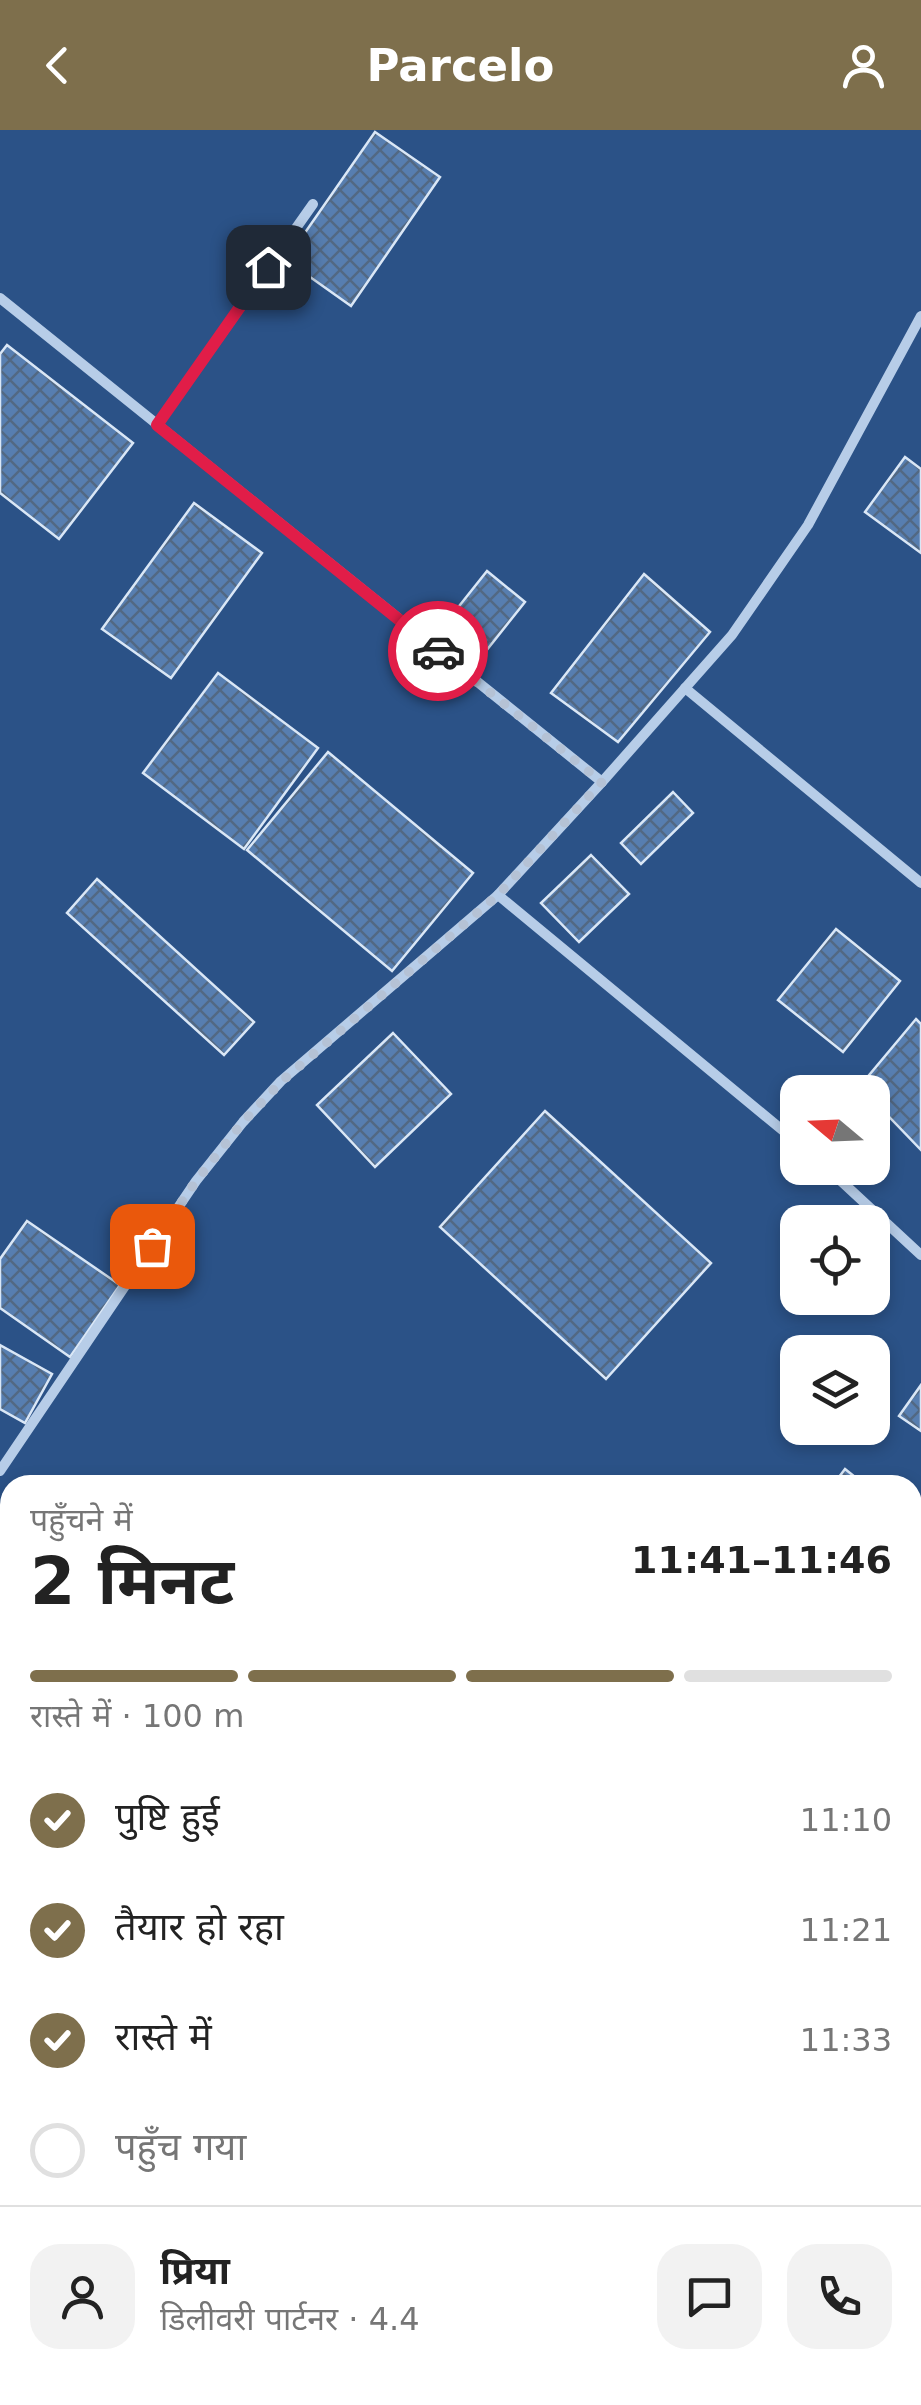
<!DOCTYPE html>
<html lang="hi">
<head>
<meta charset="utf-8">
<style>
	body { margin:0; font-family:"DejaVu Sans","Noto Sans Devanagari",sans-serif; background:#f2f2f2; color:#222; height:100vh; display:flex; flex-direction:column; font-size:38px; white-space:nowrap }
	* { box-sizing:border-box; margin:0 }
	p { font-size:32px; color:#767676 }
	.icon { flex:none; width:55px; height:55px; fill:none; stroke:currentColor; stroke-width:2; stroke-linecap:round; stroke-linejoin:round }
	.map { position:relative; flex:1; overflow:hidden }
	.details { position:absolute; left:0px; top:1345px; width:922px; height:930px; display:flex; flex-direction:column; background:#fff; border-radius:30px 30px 0 0; box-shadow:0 5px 15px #0003 }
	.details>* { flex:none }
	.needle { width:65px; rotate:289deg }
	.fabs { position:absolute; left:780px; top:945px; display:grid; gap:20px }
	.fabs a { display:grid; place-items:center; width:110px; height:110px; border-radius:20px; background:#fff; box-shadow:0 5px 15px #0003; font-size:50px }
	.pin { position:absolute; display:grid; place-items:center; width:85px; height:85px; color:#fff; margin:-42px; border-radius:20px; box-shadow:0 5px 15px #0006 }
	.courier { position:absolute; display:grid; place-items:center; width:100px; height:100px; margin:-50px; border:8px solid #e11d48; border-radius:50%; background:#fff; color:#222; box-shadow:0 2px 12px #0007 }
	.headline em { font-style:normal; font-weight:700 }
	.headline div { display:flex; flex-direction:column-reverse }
	.headline { display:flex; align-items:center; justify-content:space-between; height:170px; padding:0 30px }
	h1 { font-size:65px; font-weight:700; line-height:75px }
	.bar { display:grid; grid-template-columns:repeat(4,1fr); gap:15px 10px; align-content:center; height:120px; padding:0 30px }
	.bar i { height:12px; border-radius:8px; background:#e0e0e0 }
	.bar .selected { background:#7e6f4c }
	.bar p { grid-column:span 4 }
	.line { display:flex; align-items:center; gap:25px; padding:0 30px; border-top:2px solid #e0e0e0 }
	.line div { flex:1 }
	.round { display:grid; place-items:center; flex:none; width:105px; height:105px; border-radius:30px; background:#f2f2f2 }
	ol { padding:0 30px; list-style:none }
	li { display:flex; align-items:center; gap:30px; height:110px }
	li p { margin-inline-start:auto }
	li .icon { padding:10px; border-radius:50%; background:#7e6f4c; color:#fff; stroke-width:4 }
	li:last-child { color:#767676 }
	li i { width:55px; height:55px; border:5px solid #e0e0e0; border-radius:50% }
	header { display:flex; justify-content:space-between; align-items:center; height:130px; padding:0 30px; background:#7e6f4c; color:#fff; font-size:45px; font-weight:700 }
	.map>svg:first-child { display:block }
	.building { fill:url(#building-cross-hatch); stroke:#dae7f6; stroke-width:2.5 }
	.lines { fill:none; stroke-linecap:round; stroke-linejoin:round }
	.street { stroke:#b7cde8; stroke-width:10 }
	.done { stroke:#b5c2d5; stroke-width:10; stroke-dasharray:0 18 }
	.route { stroke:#e11d48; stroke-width:12 }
</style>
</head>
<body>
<header><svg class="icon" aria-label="back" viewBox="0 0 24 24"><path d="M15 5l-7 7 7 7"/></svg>Parcelo<svg class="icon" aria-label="person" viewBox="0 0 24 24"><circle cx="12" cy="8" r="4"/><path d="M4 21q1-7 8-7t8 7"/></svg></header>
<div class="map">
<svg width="921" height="2275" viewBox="0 0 921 2275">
	<defs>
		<pattern id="building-cross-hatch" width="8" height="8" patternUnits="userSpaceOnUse" patternTransform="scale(2.5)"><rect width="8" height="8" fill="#577eb0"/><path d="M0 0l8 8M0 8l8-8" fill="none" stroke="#526883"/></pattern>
	</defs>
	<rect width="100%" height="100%" fill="#2b5287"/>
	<g class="building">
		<path d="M375 2 440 47 351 176 286 130Z"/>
		<path d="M7 215 133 313 59 409 0 363V224Z"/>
		<path d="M905 327 921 339V423L865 382Z"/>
		<path d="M194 373 262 423 171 548 102 499Z"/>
		<path d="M487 441 525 472 486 521 448 490Z"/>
		<path d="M644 444 710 502 618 612 551 563Z"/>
		<path d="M218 543 318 618 244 719 143 643Z"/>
		<path d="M328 622 473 743 392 841 247 720Z"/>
		<path d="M673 662 693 683 641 734 621 713Z"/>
		<path d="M591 725 629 764 579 812 541 773Z"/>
		<path d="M97 749 254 892 224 925 67 783Z"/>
		<path d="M836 799 900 851 843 922 778 870Z"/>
		<path d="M916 889 921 894V1020L872 969V962H866L860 956Z"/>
		<path d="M393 903 451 964 375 1037 317 975Z"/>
		<path d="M545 981 711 1133 606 1249 440 1097Z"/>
		<path d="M27 1091 120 1155 70 1227 0 1178V1129Z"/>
		<path d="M0 1215 52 1244 25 1293 0 1279Z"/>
		<path d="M921 1255V1301L899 1286Z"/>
		<path d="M845 1339 865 1355H833Z"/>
		<path d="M921 1481V1545L912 1537V1491Z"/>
	</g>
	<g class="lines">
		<g class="street">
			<path d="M0 168 602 652"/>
			<path d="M157 295 313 74"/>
			<path d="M685 558 921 753"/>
			<path d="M498 765 798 1013"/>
			<path d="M827 1038 921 1125"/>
			<path d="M0 1341 196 1051 243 992 281 951 498 765 602 652 732 505 808 395 921 186"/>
			<path d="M0 1605 10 1612"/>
			<path d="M0 1976 10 1972"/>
		</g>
	</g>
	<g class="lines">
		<path class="done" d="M152 1116 196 1051 243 992 282 951 498 765 602 652 438 521"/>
		<path class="route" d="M268 137 157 295 438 521"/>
	</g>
</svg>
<div class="fabs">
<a><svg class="needle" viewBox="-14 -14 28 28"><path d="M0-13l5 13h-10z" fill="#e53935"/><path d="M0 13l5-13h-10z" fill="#767676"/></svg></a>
<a><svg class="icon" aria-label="locate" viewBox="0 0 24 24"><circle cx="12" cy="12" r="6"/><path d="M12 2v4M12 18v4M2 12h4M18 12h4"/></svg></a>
<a><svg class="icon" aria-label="layers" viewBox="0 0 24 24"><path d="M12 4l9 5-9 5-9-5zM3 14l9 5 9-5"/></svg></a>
</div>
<div class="pin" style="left:152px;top:1116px;background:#ea580c"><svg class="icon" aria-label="bag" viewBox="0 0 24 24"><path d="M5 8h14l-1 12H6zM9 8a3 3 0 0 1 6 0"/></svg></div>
<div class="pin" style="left:268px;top:137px;background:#1f2937"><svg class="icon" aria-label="home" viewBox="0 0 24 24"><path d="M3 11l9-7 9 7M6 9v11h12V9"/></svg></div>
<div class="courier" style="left:438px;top:521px"><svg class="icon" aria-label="car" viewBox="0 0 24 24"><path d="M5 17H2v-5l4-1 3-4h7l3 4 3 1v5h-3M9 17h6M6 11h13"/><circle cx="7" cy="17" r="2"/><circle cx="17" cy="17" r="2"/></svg></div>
<section class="details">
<div class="headline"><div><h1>2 मिनट</h1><p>पहुँचने में</p></div><em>11:41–11:46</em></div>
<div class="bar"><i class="selected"></i><i class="selected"></i><i class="selected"></i><i></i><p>रास्ते में · 100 m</p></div>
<ol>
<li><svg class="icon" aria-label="check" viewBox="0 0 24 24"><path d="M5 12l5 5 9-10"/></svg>पुष्टि हुई<p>11:10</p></li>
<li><svg class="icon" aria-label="check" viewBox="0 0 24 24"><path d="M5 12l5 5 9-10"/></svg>तैयार हो रहा<p>11:21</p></li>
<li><svg class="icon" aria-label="check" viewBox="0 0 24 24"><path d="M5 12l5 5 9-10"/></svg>रास्ते में<p>11:33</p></li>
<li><i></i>पहुँच गया</li>
</ol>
<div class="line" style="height:180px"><a class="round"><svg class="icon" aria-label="person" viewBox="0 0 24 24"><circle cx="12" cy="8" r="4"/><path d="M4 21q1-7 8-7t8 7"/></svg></a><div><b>प्रिया</b><p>डिलीवरी पार्टनर · 4.4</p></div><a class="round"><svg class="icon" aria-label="chat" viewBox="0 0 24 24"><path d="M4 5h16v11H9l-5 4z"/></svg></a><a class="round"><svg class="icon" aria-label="phone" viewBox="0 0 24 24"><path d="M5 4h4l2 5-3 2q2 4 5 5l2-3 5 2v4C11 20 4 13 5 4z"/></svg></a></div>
</section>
</div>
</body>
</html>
